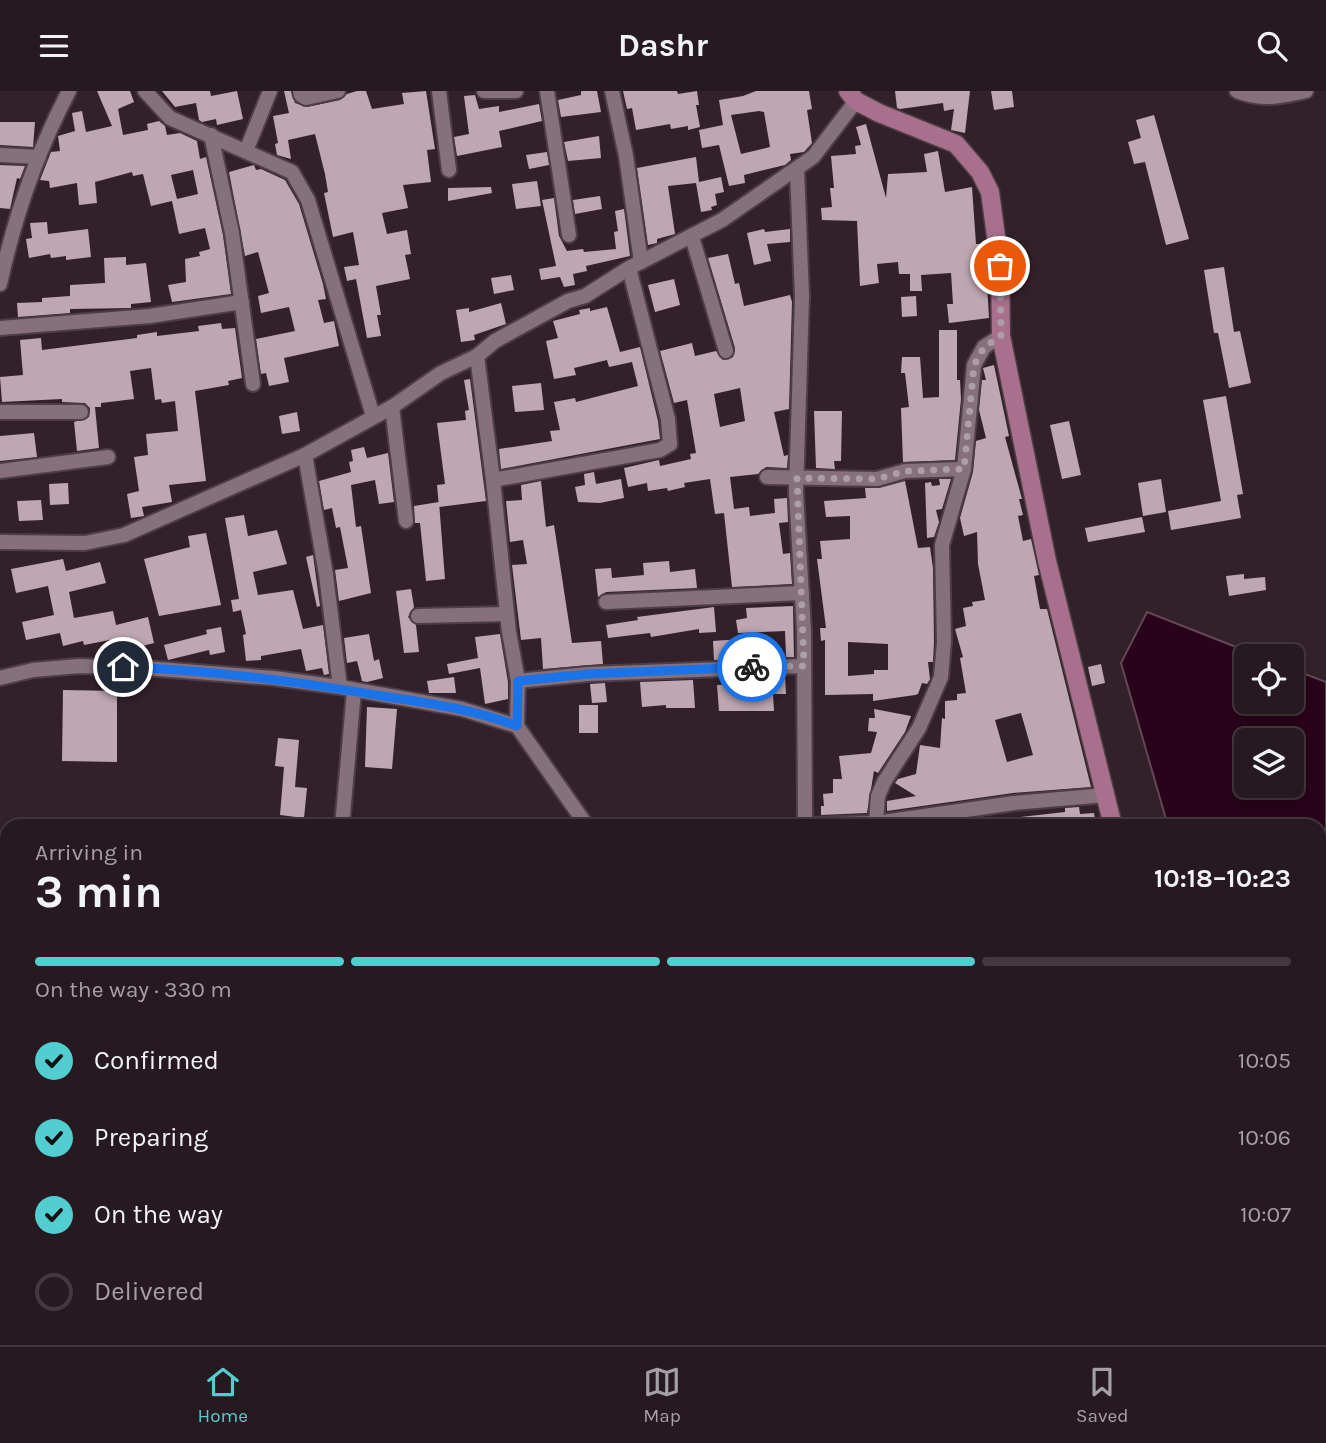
<!DOCTYPE html>
<html lang="en">
<head>
<meta charset="utf-8">
<style>
	body { margin:0; font-family:Karla,sans-serif; background:#2e2229; color:#f1f3f6; height:100vh; display:flex; flex-direction:column; font-size:26px; white-space:nowrap }
	* { box-sizing:border-box; margin:0 }
	p { font-size:23px; color:#a4a0a5 }
	.icon { flex:none; width:38px; height:38px; fill:none; stroke:currentColor; stroke-width:2; stroke-linecap:round; stroke-linejoin:round }
	.map { position:relative; flex:1; overflow:hidden }
	.sheet { position:absolute; left:0px; top:728px; width:1326px; height:527px; display:flex; flex-direction:column; background:#261920; border-radius:21px 21px 0 0; box-shadow:0 4px 10px #0003,0 0 0 2px #42383e }
	.sheet>* { flex:none }
	.buttons { position:absolute; left:1234px; top:553px; display:grid; gap:14px }
	.buttons a { display:grid; place-items:center; width:70px; height:70px; border-radius:10px; background:#261920; box-shadow:0 4px 10px #0003,0 0 0 2px #42383e; font-size:35px }
	.pin { position:absolute; display:grid; place-items:center; width:60px; height:60px; color:#fff; margin:-30px; border:4px solid #fff; border-radius:50%; box-shadow:0 2px 7px #0007 }
	.courier { position:absolute; display:grid; place-items:center; width:70px; height:70px; margin:-35px; border:5px solid #1a73e8; border-radius:50%; background:#fff; color:#222; box-shadow:0 2px 9px #0007 }
	.overview em { font-style:normal; font-weight:700 }
	.overview div { display:flex; flex-direction:column-reverse }
	.overview { display:flex; align-items:center; justify-content:space-between; height:119px; padding:0 35px }
	h1 { font-size:46px; font-weight:700; line-height:52px }
	.bar { display:grid; grid-template-columns:repeat(4,1fr); gap:10px 7px; align-content:center; height:84px; padding:0 35px }
	.bar i { height:9px; border-radius:5px; background:#42383e }
	.bar .active { background:#52cdd0 }
	.bar p { grid-column:span 4 }
	ol { padding:0 35px; list-style:none }
	li { display:flex; align-items:center; gap:21px; height:77px }
	li p { margin-inline-start:auto }
	li .icon { padding:7px; border-radius:50%; background:#52cdd0; color:#111; stroke-width:4 }
	li:last-child { color:#a4a0a5 }
	li i { width:38px; height:38px; border:4px solid #42383e; border-radius:50% }
	header { display:flex; justify-content:space-between; align-items:center; height:91px; padding:0 35px; background:#261920; font-size:32px; font-weight:700 }
	.menu { display:flex; justify-content:space-around; align-items:center; height:98px; border-top:2px solid #42383e; background:#261920; font-size:19px; color:#a4a0a5 }
	.menu a { display:grid; justify-items:center; gap:4px }
	.menu .active { color:#52cdd0 }
	.map>svg:first-child { display:block }
	.water { fill:#280319; stroke:#634657; stroke-width:2; fill-rule:evenodd }
	.building { fill:#bfa7b2; fill-rule:evenodd }
	.lines { fill:none; stroke-linecap:round; stroke-linejoin:round }
	.minor-casing { stroke:#4d3e45; stroke-width:18 }
	.major-casing { stroke:#4d3e45; stroke-width:21 }
	.minor { stroke:#86707b; stroke-width:14 }
	.major { stroke:#a9708e; stroke-width:18 }
	.done { stroke:#ac9ea5; stroke-width:7; stroke-dasharray:0 12.6 }
	.route { stroke:#1a73e8; stroke-width:9 }
</style>
</head>
<body>
<header><svg class="icon" aria-label="menu" viewBox="0 0 24 24"><path d="M4 6h16M4 12h16M4 18h16"/></svg>Dashr<svg class="icon" aria-label="search" viewBox="0 0 24 24"><circle cx="10" cy="10" r="6"/><path d="M15 15l6 6"/></svg></header>
<div class="map">
<svg width="1326" height="1254" viewBox="0 0 1326 1254">
	<rect width="100%" height="100%" fill="#33212a"/>
	<path class="water" d="M1147 521 1259 565H1246V611H1292V578L1326 591V1254H1134L1133 1248H1320V735H1168L1121 572ZM1246 649H1292V695H1246Z"/>
	<g class="building">
		<path d="M97 0H130L134 11 118 18 123 44 148 39 147 33 159 30 165 35 167 44 180 42 197 50 200 68 206 66 223 144 231 203 172 211 168 194 186 191 185 168 200 165 199 161 210 158 205 137 179 143 172 110 151 115 143 83 133 85 132 81 95 91 97 112 79 114 77 92 50 97 49 90 40 89 51 61 60 60 58 45 75 40 72 22 82 20 86 41 112 35ZM193 79 198 103 177 108 171 84Z"/>
		<path d="M162 0H210L211 5 237 0 243 28 217 34 216 28 202 31 199 29 196 12 175 16Z"/>
		<path d="M284 0H291L295 12 307 16 340 9 347 3 357 0H366L372 18 404 13 402 2 426 0 435 58 427 59 431 91 403 94 408 117 382 122 387 143 407 139 411 163 405 164 410 188 376 195 381 224H377L381 245 367 247 356 188 347 190 344 176 359 174 353 141 333 146 324 102 328 101 325 83 315 43 288 49 291 68 277 64 275 53 278 52 273 25 289 22Z"/>
		<path d="M581 0H597L601 21 561 26 558 9 581 4Z"/>
		<path d="M623 0H677L678 3 697 0 699 14H696L700 36 688 39V35L671 38 670 33 636 39 632 17 627 18Z"/>
		<path d="M756 0H809L812 18 807 19 812 52 804 61 790 63 791 69 785 74 744 84 745 92 729 95 719 54 702 57 699 39 723 34 719 9 743 5ZM759 20 764 21 770 56 741 63 731 24Z"/>
		<path d="M895 0H970L965 42 951 39 954 18 944 20 943 12 900 18 897 17Z"/>
		<path d="M991 0H1012L1014 16 994 19Z"/>
		<path d="M475 4 479 18 499 15V21L539 13 542 30 499 40 502 56 457 65 454 46 469 43 464 5Z"/>
		<path d="M1154 24 1189 148 1166 154 1145 71 1134 73 1128 51 1141 47 1136 29Z"/>
		<path d="M0 31H35L33 56 0 54Z"/>
		<path d="M866 33 886 107 888 83 927 81 924 63 938 60 945 101 972 96 976 153H986L988 174H986L989 227 949 232 947 213H953L951 182 921 184 922 200H910V183H899L898 171 877 173 879 192 860 195 857 130 822 129 821 117 832 116 830 97H834L831 65 856 63 855 55 861 54 856 36Z"/>
		<path d="M599 45 601 67 568 70 564 51Z"/>
		<path d="M547 61 549 74 529 78 526 64Z"/>
		<path d="M696 66 699 91 721 86 724 101 715 103 717 114 711 116 712 119 701 121 696 92 668 95 675 143 657 148V152L648 154 637 77Z"/>
		<path d="M0 74 25 75 20 88 17 87 10 118 0 117Z"/>
		<path d="M254 74 256 79 261 78 285 89 299 113 323 193 326 208 318 209 324 232 334 230 339 255 284 267 289 291 269 295 266 282 261 283 256 248 295 240 289 216 261 222 258 205 269 202 258 161 245 165 229 81Z"/>
		<path d="M537 90 541 115 516 118 512 93Z"/>
		<path d="M491 96 492 102 448 110V97Z"/>
		<path d="M600 105 602 118 575 123 573 109Z"/>
		<path d="M554 107 559 145 567 160 583 158 584 161 616 158 614 141 618 140 615 120 624 118 630 165 586 175 587 180 573 183 575 194 564 196 560 186 541 189 539 178 556 175 542 109Z"/>
		<path d="M47 131 48 143 88 138 91 166 66 169V165L51 167 50 163 29 167 26 148 32 147 30 132Z"/>
		<path d="M764 138 765 141 790 138V151L767 153 771 170 754 174 747 142Z"/>
		<path d="M728 163 735 193 739 192 744 215 790 204 792 211 789 318 774 321 784 365 788 364 787 377 766 376 758 383 730 386 734 418 749 416 750 425 775 422 774 408 787 407 788 431 779 432 783 463 790 462 792 493 732 496 724 422 715 423 710 388 684 392 685 396 668 400 667 397 648 400 647 392 628 396 624 377 659 369 660 375 691 368 690 363 696 362 687 309 674 312 660 260 692 252 695 265 716 260 723 269 733 266 735 257 708 167ZM740 297 745 330 720 336 714 303Z"/>
		<path d="M126 166V174L146 172 151 211 131 213V217L70 218V222L18 226 17 212 42 211V207L70 205V194L105 192 104 167Z"/>
		<path d="M1224 176 1234 241 1240 240 1251 292 1229 297 1218 242H1214L1204 179Z"/>
		<path d="M511 184 514 199 494 203 491 187Z"/>
		<path d="M674 188 680 214 655 221 648 194Z"/>
		<path d="M916 205 917 225 902 226 901 206Z"/>
		<path d="M501 212 506 233 474 244 475 249 461 251 456 219 469 217V221Z"/>
		<path d="M607 216 620 261 640 256 658 330 660 348 501 378 499 358 552 350 550 340 560 339 554 311 575 307 576 311 638 295 632 271 609 276 607 269 574 277 576 284 554 288 546 250 558 247 553 230 580 223 579 219 590 217V220Z"/>
		<path d="M221 232 222 238 235 237 242 287 228 290 229 294 195 300 206 390 169 394 172 411 142 416 144 425 131 427 127 403 139 400 134 366 148 364 146 343 178 340 175 310 162 312 161 308 155 309 151 277 130 280 134 308 101 312V316H95L99 357 77 360 74 331 89 326 90 317 85 312 62 311V308L2 311 0 286 23 284 20 249 41 247 42 259 137 247V244L157 241V245L199 240 198 235Z"/>
		<path d="M939 239H957V289H960L961 308 955 369 903 371 901 317 909 316 905 282H901L902 266H920L923 307 939 306Z"/>
		<path d="M994 274 1009 345 1005 346 1022 408H1019L1023 424 1018 425 1023 450 1031 448 1039 484 1034 485 1040 518H1047L1091 696 1013 702 887 720V710L916 705 895 692 898 688 916 683 920 654 940 657 942 627 945 628V610L957 609V603L966 602 960 567 963 566 955 538 966 535 963 517 973 515 972 511 985 509 978 473 977 441 964 445 960 427 973 381 976 350 986 347 979 319 982 289H986L983 277ZM1021 622 1033 664 1007 671 995 629Z"/>
		<path d="M470 288 486 410 439 416 437 394 445 393 437 332 466 329 465 320 469 319 464 289Z"/>
		<path d="M541 292 544 319 515 321 512 295Z"/>
		<path d="M1226 305 1243 403 1237 404 1241 427 1171 439 1168 420 1221 410 1203 309Z"/>
		<path d="M814 320H842L841 370H834L835 378 816 377Z"/>
		<path d="M297 321 300 340 282 343 279 325Z"/>
		<path d="M1069 330 1081 384 1062 388 1050 334Z"/>
		<path d="M34 342 37 366 0 370V345Z"/>
		<path d="M364 356 367 367 388 362 394 411 379 413 375 389 351 394 356 436 361 435 371 502 339 510 335 479 348 477 340 436 336 437 332 417 324 419 319 390 351 381 349 371 353 370 351 359Z"/>
		<path d="M594 381 596 393 621 388 624 407 600 412 578 411 575 396 585 394 584 383Z"/>
		<path d="M939 388H951L942 418 936 419 939 431 934 446 927 447 925 392 931 391 932 395 940 394Z"/>
		<path d="M1161 388 1166 421 1143 425 1138 392Z"/>
		<path d="M541 390 546 436 554 434 572 552 601 550 603 573 543 578 541 547 521 549 512 474 527 473 523 449 510 451 506 410 522 409 521 394Z"/>
		<path d="M905 390 918 457 930 456 933 477 934 551 933 571H928L930 588 927 593 922 592 918 603 915 604 873 610V603L825 604V549L821 550 820 537H826L817 468H822L820 450 850 448V425L826 426 824 410 866 407 865 397H879ZM848 551 888 553V579H874V583L848 585Z"/>
		<path d="M68 392 69 413 50 414 49 393Z"/>
		<path d="M41 409 43 429 19 430 17 410Z"/>
		<path d="M439 411 445 488 426 490 420 432H415L414 415Z"/>
		<path d="M244 424 248 445 277 439 287 473 253 481 258 504 293 499 303 538 323 534 329 583 324 584 322 577 306 580 301 558 261 565V569L246 570 243 544 246 543 241 519 233 521 231 509 239 508 225 427Z"/>
		<path d="M1142 426 1145 441 1088 451 1085 437Z"/>
		<path d="M206 442 221 514 159 525 144 468 190 456 188 445Z"/>
		<path d="M313 464 320 515 317 516 306 466Z"/>
		<path d="M63 468 66 480 100 471 106 492 69 501 74 527 113 520 116 534 148 526 154 552 123 560 120 547 84 554 83 550 63 555 60 542 26 549 22 531 54 524 48 495 16 502 11 478Z"/>
		<path d="M669 470 670 481 695 478 697 497 606 501 598 506 595 478 611 477 612 487 644 484 643 472Z"/>
		<path d="M1244 483V488L1265 486 1266 499 1229 505 1226 485Z"/>
		<path d="M411 498 414 516 408 526 416 534 419 561 404 562 396 500Z"/>
		<path d="M793 515 794 566H786L785 540 738 542 736 529 747 527 746 517Z"/>
		<path d="M714 516 716 541 699 542V538L651 546 650 542 608 547 606 534 638 529 637 526Z"/>
		<path d="M221 536 225 561 210 564 209 559 168 569 164 554 207 543 206 539Z"/>
		<path d="M369 543 374 570 379 568 383 587 367 591 362 590 357 570 347 572 344 547Z"/>
		<path d="M500 543 508 591V608L485 613 480 577 449 583 447 573 478 567 475 546Z"/>
		<path d="M741 548 743 568 714 569 713 550Z"/>
		<path d="M1101 573 1105 592 1092 595 1088 576Z"/>
		<path d="M785 585 786 603H773L774 620H719L717 594 740 593V587Z"/>
		<path d="M454 586 456 602H429L427 590Z"/>
		<path d="M693 589 695 617H666V614L642 616 640 591Z"/>
		<path d="M605 592 607 611 592 612 590 593Z"/>
		<path d="M63 599 117 600V671L62 670Z"/>
		<rect x="579" y="614" width="19" height="28"/>
		<path d="M367 616 397 618 392 678 365 676Z"/>
		<path d="M874 618 911 625 905 641 878 682 874 680 867 722 821 724V715H824L823 703 833 702V688H842L839 665 871 662 877 641 868 640 869 627H875Z"/>
		<path d="M278 647 299 649 295 696 307 697 304 727 280 724 284 676 275 675Z"/>
		<path d="M1079 716 1080 723 1094 722 1096 735H1012V727L1065 721V717Z"/>
	</g>
	<g class="lines">
		<g class="minor-casing">
			<g id="minor">
				<path d="M145 0 170 27 292 81 308 109 373 325"/>
				<path d="M300 0 301 4 306 7 338 0"/>
				<path d="M439 0 449 79"/>
				<path d="M484 0H516"/>
				<path d="M547 0 569 144"/>
				<path d="M612 0 626 65 641 171"/>
				<path d="M1237 0C1261 10 1281 6 1306 0"/>
				<path d="M211 44 232 142 253 293"/>
				<path d="M246 60 270 0"/>
				<path d="M0 64 39 66"/>
				<path d="M797 78 802 206 796 401 804 541 805 735"/>
				<path d="M692 146 726 260"/>
				<path d="M0 193C14 128 38 59 69 0"/>
				<path d="M0 237 150 225 242 211"/>
				<path d="M477 265 493 389 509 541 518 590 517 635"/>
				<path d="M392 316 406 430"/>
				<path d="M0 321H81"/>
				<path d="M305 364 326 484 340 596"/>
				<path d="M0 380 108 366"/>
				<path d="M767 386 877 388 905 380 964 378"/>
				<path d="M493 389 660 359 670 353 668 328 629 177"/>
				<path d="M0 451 85 452 124 444 305 364 392 316 441 282 477 265 495 250 568 210 585 205 629 177 722 129 813 66 856 10"/>
				<path d="M606 511 802 502"/>
				<path d="M418 525 507 523"/>
				<path d="M0 587 33 579 79 575 145 577 274 587 340 596 462 618 517 635 587 735"/>
				<path d="M518 590 588 583 804 575"/>
				<path d="M876 732 878 705 884 691 919 637 941 586 944 551 942 454 964 378 974 274 984 256 1001 245"/>
				<path d="M805 734 876 732 1014 712 1106 704"/>
				<path d="M342 735 354 600"/>
				<path d="M0 847H7"/>
				<path d="M0 932H7"/>
				<path d="M0 1174H7"/>
				<path d="M16 1248V1254"/>
				<path d="M661 1254 662 1248"/>
				<path d="M949 1254 957 1248"/>
			</g>
		</g>
		<g class="major-casing">
			<g id="major">
				<path d="M848 0 856 10 879 22 956 53 980 81 990 101 1000 175 1001 245 1047 470 1113 735"/>
				<path d="M1088 1248 1090 1254"/>
			</g>
		</g>
		<use href="#minor" class="minor"/>
		<use href="#major" class="major"/>
	</g>
	<g class="lines">
		<path class="done" d="M752 576 804 575 797 387 877 388 905 380 964 378 974 274 984 256 1001 245 1000 175"/>
		<path class="route" d="M123 576C210 579 296 590 382 605 428 612 473 618 517 635L518 590 588 583 752 576"/>
	</g>
</svg>
<div class="buttons">
<a><svg class="icon" aria-label="locate" viewBox="0 0 24 24"><circle cx="12" cy="12" r="6"/><path d="M12 2v4M12 18v4M2 12h4M18 12h4"/></svg></a>
<a><svg class="icon" aria-label="layers" viewBox="0 0 24 24"><path d="M12 4l9 5-9 5-9-5zM3 14l9 5 9-5"/></svg></a>
</div>
<div class="pin" style="left:1000px;top:175px;background:#ea580c"><svg class="icon" aria-label="bag" viewBox="0 0 24 24"><path d="M5 8h14l-1 12H6zM9 8a3 3 0 0 1 6 0"/></svg></div>
<div class="pin" style="left:123px;top:576px;background:#1f2937"><svg class="icon" aria-label="home" viewBox="0 0 24 24"><path d="M3 11l9-7 9 7M6 9v11h12V9"/></svg></div>
<div class="courier" style="left:752px;top:576px"><svg class="icon" aria-label="bike" viewBox="0 0 24 24"><circle cx="6" cy="16" r="4"/><circle cx="18" cy="16" r="4"/><path d="M6 16l4-8h5l3 8M10 8l3 8H6M13 5h3"/></svg></div>
<section class="sheet">
<div class="overview"><div><h1>3 min</h1><p>Arriving in</p></div><em>10:18–10:23</em></div>
<div class="bar"><i class="active"></i><i class="active"></i><i class="active"></i><i></i><p>On the way · 330 m</p></div>
<ol>
<li><svg class="icon" aria-label="check" viewBox="0 0 24 24"><path d="M5 12l5 5 9-10"/></svg>Confirmed<p>10:05</p></li>
<li><svg class="icon" aria-label="check" viewBox="0 0 24 24"><path d="M5 12l5 5 9-10"/></svg>Preparing<p>10:06</p></li>
<li><svg class="icon" aria-label="check" viewBox="0 0 24 24"><path d="M5 12l5 5 9-10"/></svg>On the way<p>10:07</p></li>
<li><i></i>Delivered</li>
</ol>
</section>
</div>
<nav class="menu">
<a class="active"><svg class="icon" aria-label="home" viewBox="0 0 24 24"><path d="M3 11l9-7 9 7M6 9v11h12V9"/></svg>Home</a>
<a><svg class="icon" aria-label="map" viewBox="0 0 24 24"><path d="M3 6l6-2 6 2 6-2v14l-6 2-6-2-6 2zM9 4v14M15 6v14"/></svg>Map</a>
<a><svg class="icon" aria-label="saved" viewBox="0 0 24 24"><path d="M7 4h10v16l-5-4-5 4z"/></svg>Saved</a>
</nav>
</body>
</html>
